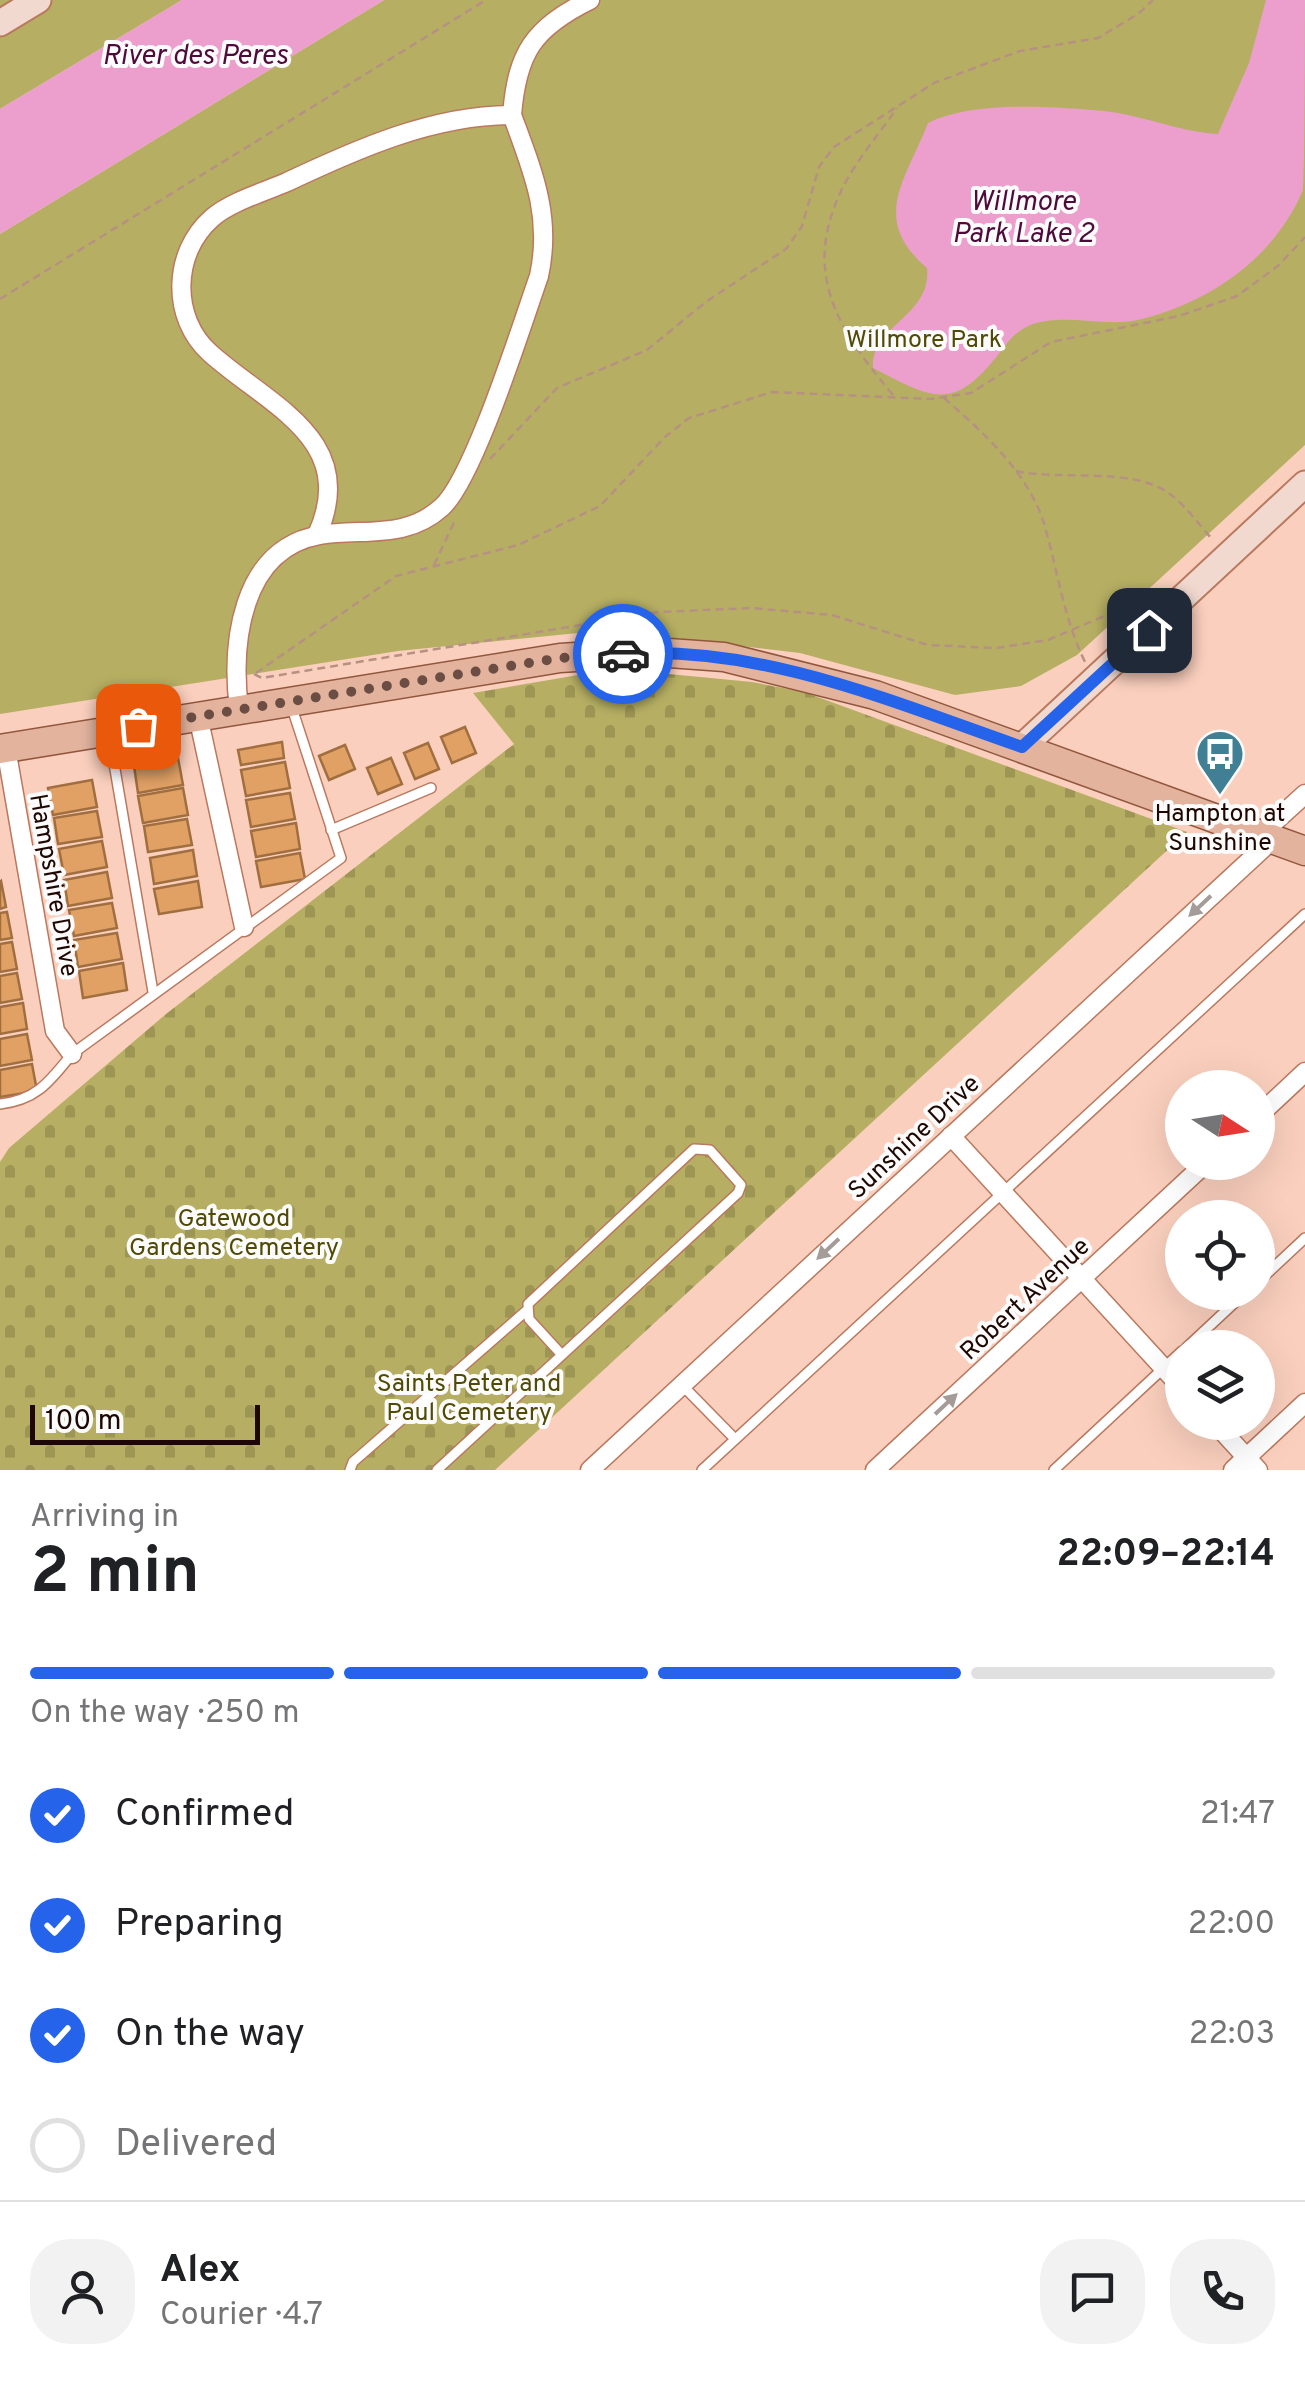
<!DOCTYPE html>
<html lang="en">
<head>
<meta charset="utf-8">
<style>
	body { margin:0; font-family:Overpass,sans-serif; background:#f2f2f2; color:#202124; height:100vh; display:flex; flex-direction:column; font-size:38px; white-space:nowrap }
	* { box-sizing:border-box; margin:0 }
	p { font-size:32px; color:#757577 }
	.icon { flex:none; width:55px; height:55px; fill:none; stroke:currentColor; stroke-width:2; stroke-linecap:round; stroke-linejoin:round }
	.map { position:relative; height:1470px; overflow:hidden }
	.sheet { display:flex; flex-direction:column; background:#fff; flex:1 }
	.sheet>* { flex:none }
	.needle { width:65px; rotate:102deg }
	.buttons { position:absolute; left:1165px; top:1070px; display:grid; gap:20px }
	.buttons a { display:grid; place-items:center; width:110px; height:110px; border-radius:50%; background:#fff; box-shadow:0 10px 40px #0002; font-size:50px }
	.scale { position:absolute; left:30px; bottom:25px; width:230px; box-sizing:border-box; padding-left:10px; border:5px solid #1e0701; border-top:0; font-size:28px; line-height:35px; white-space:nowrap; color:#1e0701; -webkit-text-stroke:8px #fbfbfb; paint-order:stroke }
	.pin { position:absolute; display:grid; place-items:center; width:85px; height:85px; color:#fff; margin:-42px; border-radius:20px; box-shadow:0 5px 15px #0006 }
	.courier { position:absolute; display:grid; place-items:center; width:100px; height:100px; margin:-50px; border:8px solid #2563eb; border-radius:50%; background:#fff; color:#222; box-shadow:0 2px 12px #0007 }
	.headline em { font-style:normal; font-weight:700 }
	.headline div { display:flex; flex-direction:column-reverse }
	.headline { display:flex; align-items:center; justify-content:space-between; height:170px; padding:0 30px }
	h1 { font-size:65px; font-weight:700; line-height:75px }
	.bar { display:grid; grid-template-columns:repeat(4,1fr); gap:15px 10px; align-content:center; height:120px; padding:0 30px }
	.bar i { height:12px; border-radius:8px; background:#e0e0e0 }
	.bar .current { background:#2563eb }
	.bar p { grid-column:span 4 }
	.line { display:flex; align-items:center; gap:25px; padding:0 30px; border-top:2px solid #e0e0e0 }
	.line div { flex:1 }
	.round { display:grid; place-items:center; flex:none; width:105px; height:105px; border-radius:40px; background:#f2f2f2 }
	ol { padding:0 30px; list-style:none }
	li { display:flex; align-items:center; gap:30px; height:110px }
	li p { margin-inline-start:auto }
	li .icon { padding:10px; border-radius:50%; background:#2563eb; color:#fff; stroke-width:4 }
	li:last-child { color:#757577 }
	li i { width:55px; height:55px; border:5px solid #e0e0e0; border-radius:50% }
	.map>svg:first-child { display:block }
	.cemetery { fill:url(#cemetery-stones) }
	.park { fill:#b6af63 }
	.water { fill:#ec9fcd }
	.building { fill:#e1a165; stroke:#a16f3f; stroke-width:2.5 }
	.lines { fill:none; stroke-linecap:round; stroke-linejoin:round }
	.lane-casing { stroke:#ba795e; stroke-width:12 }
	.street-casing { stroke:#ba795e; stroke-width:21 }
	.secondary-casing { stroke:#ba795e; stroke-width:29 }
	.primary-casing { stroke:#92563d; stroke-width:31 }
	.path { stroke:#b69183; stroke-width:2.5; stroke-dasharray:8 5; stroke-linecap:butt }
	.lane { stroke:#fff; stroke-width:9 }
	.street { stroke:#fff; stroke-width:18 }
	.secondary { stroke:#f1d9cf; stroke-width:25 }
	.primary { stroke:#e3b39e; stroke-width:28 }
	.oneway { fill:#a59c99 }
	.done { stroke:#6b4d43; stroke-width:10; stroke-dasharray:0 18 }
	.route { stroke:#2563eb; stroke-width:12 }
	.labels { text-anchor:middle; stroke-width:8; stroke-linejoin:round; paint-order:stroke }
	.park-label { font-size:25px; fill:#514a04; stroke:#fbfbfb }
	.poi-label { font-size:25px; fill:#1e0701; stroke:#fbfbfb }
	.street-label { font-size:25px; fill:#1e0701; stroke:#fbfbfb }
	.water-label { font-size:28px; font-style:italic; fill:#4e0b3a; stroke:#fbfbfb }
</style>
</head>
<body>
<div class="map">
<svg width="1305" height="1470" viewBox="0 0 1305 1470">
	<defs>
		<pattern id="cemetery-stones" width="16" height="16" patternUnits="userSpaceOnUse" patternTransform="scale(2.5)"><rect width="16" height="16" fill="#b6af63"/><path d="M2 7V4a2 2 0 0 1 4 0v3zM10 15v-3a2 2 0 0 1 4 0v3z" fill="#9c9554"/></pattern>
	</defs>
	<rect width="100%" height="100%" fill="#facfbd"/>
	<path class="cemetery" d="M648 672 752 682 804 692 1187 832 495 1470H0V1162L9 1148 166 1014 514 744 473 693 584 674Z"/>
	<g class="park">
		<path d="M0 0H182L0 109Z"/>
		<path d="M384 0H1305V445L1077 655 1021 686 955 695 800 653 608 630 398 651 0 714V234Z"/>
	</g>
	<g class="water">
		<path d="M182 0H384L0 234V109Z"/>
		<path d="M1266 0H1305C1305 32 1305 171 1303 190 1274 258 1212 301 1142 319 1109 328 1069 314 1036 323 1020 328 1010 338 1001 351 954 412 935 400 873 368 871 325 932 316 927 268 870 219 905 182 928 123 974 100 1053 107 1104 111 1142 115 1179 132 1218 134L1249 63Z"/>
	</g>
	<g class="building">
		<path d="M465 727 476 753 452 763 441 737Z"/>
		<path d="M282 742 284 758 241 765 238 750Z"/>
		<path d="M428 743 439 769 415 779 404 753Z"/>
		<path d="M345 745 355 769 329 780 319 756Z"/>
		<path d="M178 758 183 785 138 793 134 766Z"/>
		<path d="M391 758 402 784 378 794 367 768Z"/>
		<path d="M285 762 290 788 246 796 241 770Z"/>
		<path d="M92 780 97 807 53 815 48 788Z"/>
		<path d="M183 788 188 815 143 823 138 796Z"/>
		<path d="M290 793 295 819 251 827 246 800Z"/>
		<path d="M97 811 102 837 58 844 54 818Z"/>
		<path d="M187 819 192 845 148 852 144 826Z"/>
		<path d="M296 823 300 849 256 857 251 831Z"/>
		<path d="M102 841 107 867 64 875 59 849Z"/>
		<path d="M193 850 197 876 154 884 150 858Z"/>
		<path d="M300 853 305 879 261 887 256 861Z"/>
		<path d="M107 872 112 898 68 906 64 880Z"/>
		<path d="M1 881 6 907 0 909V882Z"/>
		<path d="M198 881 202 907 159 914 154 889Z"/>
		<path d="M112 903 117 928 74 936 69 910Z"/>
		<path d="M7 912 12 938 0 940V913Z"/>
		<path d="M117 933 122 959 78 967 74 940Z"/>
		<path d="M12 942 17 969 0 972V944Z"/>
		<path d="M123 963 127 990 83 998 79 971Z"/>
		<path d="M17 973 22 999 0 1003V976Z"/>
		<path d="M23 1003 27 1029 0 1034V1007Z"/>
		<path d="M27 1034 32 1060 0 1066V1039Z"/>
		<path d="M32 1064 37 1091 0 1097V1070Z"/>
	</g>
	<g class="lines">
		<g class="lane-casing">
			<g id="lane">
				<path d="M109 734 153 992"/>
				<path d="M331 830 431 788"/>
				<path d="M0 1104C37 1100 50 1081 72 1054L341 858 291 705"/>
				<path d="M1258 1282 1305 1238"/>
				<path d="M1186 1348 1246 1292"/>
				<path d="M682 1385 735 1439"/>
				<path d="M350 1470 353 1462 526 1311"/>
				<path d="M437 1470 738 1193 741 1185 710 1150 694 1149 528 1304 529 1319 562 1355"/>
				<path d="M702 1470 1305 914"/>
				<path d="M1054 1470 1182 1351"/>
			</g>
		</g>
		<g class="street-casing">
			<g id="street">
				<path d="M317 535C360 439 269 406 210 353 171 318 172 253 212 218 230 202 264 192 287 182 357 149 433 115 512 115 517 53 533 28 590 0"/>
				<path d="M239 709C231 645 240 549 320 535 363 528 406 540 442 507 474 478 522 324 539 276 552 216 533 172 512 115"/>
				<path d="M198 716 244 927"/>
				<path d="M6 748 55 1031 72 1054"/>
				<path d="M1260 835 1305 794"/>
				<path d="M1258 1116 1305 1072"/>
				<path d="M951 1136 1182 1388"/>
				<path d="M1214 1422 1258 1470"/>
				<path d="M590 1470 1272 840"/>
				<path d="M875 1470 1207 1162"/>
				<path d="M1233 1470 1305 1403"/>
			</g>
		</g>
		<g class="secondary-casing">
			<g id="secondary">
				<path d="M0 23 38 0"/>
				<path d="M1022 747 1305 484"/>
			</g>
		</g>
		<g class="primary-casing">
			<path id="primary" d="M0 749 560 658 655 652 724 657 875 695 1305 851"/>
		</g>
		<g class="path">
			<path d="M0 299 486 0"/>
			<path d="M893 395C837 328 800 272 844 185 858 158 880 133 897 108"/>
			<path d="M944 398C984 433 1030 474 1045 527 1058 573 1064 619 1085 662"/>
			<path d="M490 459 557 388 647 350 707 301 786 249 802 226 819 167 834 147 934 83 1020 51 1098 38 1138 14 1153 0"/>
			<path d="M1016 471C1060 481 1133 466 1170 494 1186 506 1200 526 1213 540"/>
			<path d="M434 565 456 518"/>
			<path d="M256 673 396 576 518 545 600 506 665 437 689 418 772 392 931 399 971 393 1051 342 1179 316 1237 296 1278 266 1305 237"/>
			<path d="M254 674 262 678 659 612 751 608 832 615 928 645 996 648 1048 640 1116 611 1140 608"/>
		</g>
		<use href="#lane" class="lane"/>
		<use href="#street" class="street"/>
		<use href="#secondary" class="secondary"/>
		<use href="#primary" class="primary"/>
	</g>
	<defs><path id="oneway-solid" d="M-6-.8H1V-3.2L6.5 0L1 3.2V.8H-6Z" transform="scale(2.5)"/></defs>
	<g class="oneway">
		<use href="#oneway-solid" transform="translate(1200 906) rotate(137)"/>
		<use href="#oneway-solid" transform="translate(828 1249) rotate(137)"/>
		<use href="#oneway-solid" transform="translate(946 1404) rotate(-43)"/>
	</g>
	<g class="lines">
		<path class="done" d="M138 726 560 658 623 654"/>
		<path class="route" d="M623 654C762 645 893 702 1022 747L1149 630"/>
	</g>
	<defs>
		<g id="bus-pin" transform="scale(2.5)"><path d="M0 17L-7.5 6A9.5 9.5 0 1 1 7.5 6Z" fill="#417f95" stroke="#fbfbfb"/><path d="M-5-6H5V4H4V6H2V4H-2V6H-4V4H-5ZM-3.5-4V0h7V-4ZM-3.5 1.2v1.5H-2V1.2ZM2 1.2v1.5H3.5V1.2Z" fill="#fff"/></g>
	</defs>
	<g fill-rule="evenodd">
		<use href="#bus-pin" x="1220" y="754"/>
	</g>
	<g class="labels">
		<g class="park-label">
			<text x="924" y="347">Willmore Park</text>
			<text x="234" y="1226">Gatewood<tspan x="234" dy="29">Gardens Cemetery</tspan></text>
			<text x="469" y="1391">Saints Peter and<tspan x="469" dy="29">Paul Cemetery</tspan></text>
		</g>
		<g class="poi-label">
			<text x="1220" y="821">Hampton at<tspan x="1220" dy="29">Sunshine</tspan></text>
		</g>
		<g class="street-label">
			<text transform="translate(55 885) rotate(80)" y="9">Hampshire Drive</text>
			<text transform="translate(913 1136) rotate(-43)" y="9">Sunshine Drive</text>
			<text transform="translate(1024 1298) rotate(-43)" y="9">Robert Avenue</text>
		</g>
		<g class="water-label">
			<text x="195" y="64">River des Peres</text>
			<text x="1023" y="210">Willmore<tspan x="1023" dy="32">Park Lake 2</tspan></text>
		</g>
	</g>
</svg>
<div class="buttons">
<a><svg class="needle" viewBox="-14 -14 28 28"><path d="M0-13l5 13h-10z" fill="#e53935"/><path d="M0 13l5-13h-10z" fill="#757577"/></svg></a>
<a><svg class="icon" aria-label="locate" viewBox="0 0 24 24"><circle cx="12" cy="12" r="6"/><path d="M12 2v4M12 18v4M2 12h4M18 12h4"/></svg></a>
<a><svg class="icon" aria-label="layers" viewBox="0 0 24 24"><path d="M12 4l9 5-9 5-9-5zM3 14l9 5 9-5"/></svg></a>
</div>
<div class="scale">100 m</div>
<div class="pin" style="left:138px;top:726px;background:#ea580c"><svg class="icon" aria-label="bag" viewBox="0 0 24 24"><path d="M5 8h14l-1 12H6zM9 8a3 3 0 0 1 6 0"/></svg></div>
<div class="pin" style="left:1149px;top:630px;background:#1f2937"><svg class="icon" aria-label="home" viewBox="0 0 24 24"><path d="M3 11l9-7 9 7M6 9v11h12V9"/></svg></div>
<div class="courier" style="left:623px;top:654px"><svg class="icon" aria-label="car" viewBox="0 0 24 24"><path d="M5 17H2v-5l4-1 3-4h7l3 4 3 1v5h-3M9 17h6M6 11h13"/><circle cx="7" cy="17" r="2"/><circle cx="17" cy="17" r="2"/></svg></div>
</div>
<section class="sheet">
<div class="headline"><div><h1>2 min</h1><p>Arriving in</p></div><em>22:09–22:14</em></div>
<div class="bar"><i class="current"></i><i class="current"></i><i class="current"></i><i></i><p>On the way · 250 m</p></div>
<ol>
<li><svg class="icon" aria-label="check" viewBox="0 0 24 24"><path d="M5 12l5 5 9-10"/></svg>Confirmed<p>21:47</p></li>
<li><svg class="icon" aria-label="check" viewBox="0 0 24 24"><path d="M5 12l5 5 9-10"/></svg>Preparing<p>22:00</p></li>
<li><svg class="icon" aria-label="check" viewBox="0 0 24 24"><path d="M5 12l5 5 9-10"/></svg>On the way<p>22:03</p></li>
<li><i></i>Delivered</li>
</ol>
<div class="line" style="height:180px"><a class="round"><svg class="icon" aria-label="person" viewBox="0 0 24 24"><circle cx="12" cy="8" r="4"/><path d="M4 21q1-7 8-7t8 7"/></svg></a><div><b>Alex</b><p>Courier · 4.7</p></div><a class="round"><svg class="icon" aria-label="chat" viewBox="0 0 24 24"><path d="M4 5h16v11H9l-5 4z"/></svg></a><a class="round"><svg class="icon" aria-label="phone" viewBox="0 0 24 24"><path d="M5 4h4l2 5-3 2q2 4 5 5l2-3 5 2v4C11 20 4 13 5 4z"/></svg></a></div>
</section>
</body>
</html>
